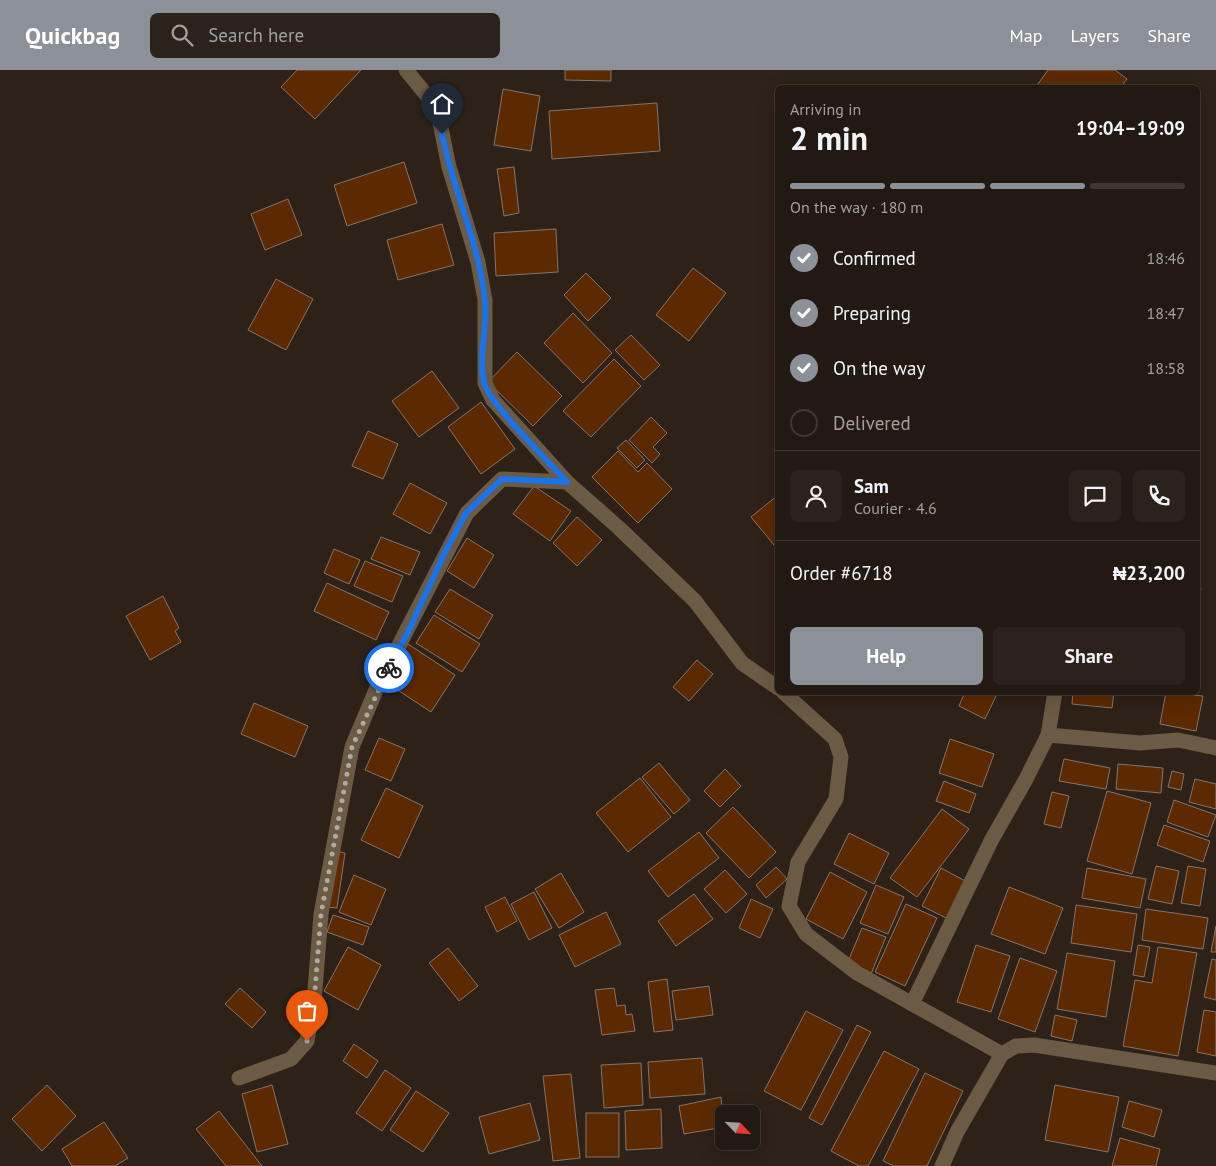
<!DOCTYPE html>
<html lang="en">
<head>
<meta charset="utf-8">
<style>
	body { margin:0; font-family:"PT Sans",sans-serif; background:#2a221b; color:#f1f3f6; height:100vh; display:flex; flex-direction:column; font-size:19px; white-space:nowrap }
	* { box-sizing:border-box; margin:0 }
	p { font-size:16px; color:#a2a09f }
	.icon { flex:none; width:28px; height:28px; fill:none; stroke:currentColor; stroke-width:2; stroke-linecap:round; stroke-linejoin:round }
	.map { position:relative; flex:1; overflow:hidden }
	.drawer { position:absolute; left:775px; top:15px; width:425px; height:610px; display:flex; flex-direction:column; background:#221912; border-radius:8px; box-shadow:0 5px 20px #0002,0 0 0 1px #3f3832 }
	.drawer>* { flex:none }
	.needle { width:32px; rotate:115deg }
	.buttons { position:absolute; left:715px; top:1035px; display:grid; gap:10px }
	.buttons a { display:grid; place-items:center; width:45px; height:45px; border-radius:8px; background:#221912; box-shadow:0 5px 20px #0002,0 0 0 1px #3f3832; font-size:25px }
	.pin { position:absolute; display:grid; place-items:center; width:42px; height:42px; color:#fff; margin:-51px -21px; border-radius:50% 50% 50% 0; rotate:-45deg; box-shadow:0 0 5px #0007 }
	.pin .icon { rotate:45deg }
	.courier { position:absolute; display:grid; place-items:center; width:50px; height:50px; margin:-25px; border:4px solid #1a73e8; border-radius:50%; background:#fff; color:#222; box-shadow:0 1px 6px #0007 }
	.headline em { font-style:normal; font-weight:600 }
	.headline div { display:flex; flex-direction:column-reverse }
	.headline { display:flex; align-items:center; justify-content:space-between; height:85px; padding:0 15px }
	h1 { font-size:32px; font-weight:600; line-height:38px }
	.bar { display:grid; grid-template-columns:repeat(4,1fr); gap:8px 5px; align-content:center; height:60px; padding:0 15px }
	.bar i { height:6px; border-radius:4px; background:#3f3832 }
	.bar .on { background:#8c9099 }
	.bar p { grid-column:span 4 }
	.line { display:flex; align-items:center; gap:12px; padding:0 15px; border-top:1px solid #3f3832 }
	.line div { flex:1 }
	.round { display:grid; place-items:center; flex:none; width:52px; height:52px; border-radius:8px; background:#2a221b }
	ol { padding:0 15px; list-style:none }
	li { display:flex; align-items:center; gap:15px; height:55px }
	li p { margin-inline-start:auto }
	li .icon { padding:5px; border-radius:50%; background:#8c9099; color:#fff; stroke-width:4 }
	li:last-child { color:#a2a09f }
	li i { width:28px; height:28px; border:2px solid #3f3832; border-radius:50% }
	.primary-button { display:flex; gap:10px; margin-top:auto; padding:10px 15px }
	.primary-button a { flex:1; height:58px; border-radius:8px; background:#8c9099; color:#fff; font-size:20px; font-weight:600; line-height:58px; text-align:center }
	.primary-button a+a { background:#2a221b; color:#f1f3f6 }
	header { display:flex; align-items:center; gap:30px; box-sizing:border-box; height:70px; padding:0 25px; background:#8c9099; color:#fff }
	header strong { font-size:24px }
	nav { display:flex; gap:28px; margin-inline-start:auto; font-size:18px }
	.search { width:350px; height:45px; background:#2a221b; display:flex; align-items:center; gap:12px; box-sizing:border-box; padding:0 18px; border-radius:8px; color:#a2a09f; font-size:19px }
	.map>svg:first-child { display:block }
	.building { fill:#5c2901; stroke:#84746b }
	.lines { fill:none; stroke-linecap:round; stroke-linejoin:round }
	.street { stroke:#6b5a44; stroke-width:15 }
	.done { stroke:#b1a8a0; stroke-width:5; stroke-dasharray:0 9 }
	.route { stroke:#1a73e8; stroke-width:6 }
</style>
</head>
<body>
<header>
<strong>Quickbag</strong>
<div class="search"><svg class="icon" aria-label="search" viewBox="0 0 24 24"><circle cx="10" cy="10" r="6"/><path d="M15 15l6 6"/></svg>Search here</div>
<nav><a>Map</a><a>Layers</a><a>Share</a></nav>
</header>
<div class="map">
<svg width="1216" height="1096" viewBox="0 0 1216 1096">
	<rect width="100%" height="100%" fill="#2d2118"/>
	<g class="building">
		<path d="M297 0H361L315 49 281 17Z"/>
		<path d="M565 0H611V11L565 10Z"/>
		<path d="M1048 0H1115L1127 9 1120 18H1035Z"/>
		<path d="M503 19 540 26 531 81 494 75Z"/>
		<path d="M657 33 660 81 552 89 549 41Z"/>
		<path d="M404 92 417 133 347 156 334 115Z"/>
		<path d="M514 97 519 143 504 146 497 99Z"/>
		<path d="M288 129 302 165 265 180 251 144Z"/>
		<path d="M442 154 454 195 398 210 387 170Z"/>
		<path d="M556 159 558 202 496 206 494 163Z"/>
		<path d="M693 198 726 223 689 271 656 245Z"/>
		<path d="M586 203 611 228 588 251 564 225Z"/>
		<path d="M276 209 313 229 286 280 248 260Z"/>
		<path d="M573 243 612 283 583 313 544 273Z"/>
		<path d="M631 265 660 295 644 310 615 280Z"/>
		<path d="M517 282 562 326 533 356 488 312Z"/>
		<path d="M614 289 641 316 591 367 563 341Z"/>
		<path d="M432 301 459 338 419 367 392 331Z"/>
		<path d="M481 332 515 379 481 404 448 357Z"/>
		<path d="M651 347 667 363 653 377 660 384 652 393 629 370Z"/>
		<path d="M368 361 398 374 383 409 352 396Z"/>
		<path d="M626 370 645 390 637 398 617 378Z"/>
		<path d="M618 381 638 402 647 393 672 419 638 453 592 407Z"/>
		<path d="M410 413 447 433 430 464 393 444Z"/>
		<path d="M534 416 571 441 550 471 513 444Z"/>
		<path d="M778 425V480L751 447Z"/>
		<path d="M577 447 602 470 577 496 553 473Z"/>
		<path d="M381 467 420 482 410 505 371 489Z"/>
		<path d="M467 468 494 485 474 518 447 501Z"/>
		<path d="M334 479 360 490 349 514 324 503Z"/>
		<path d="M365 491 403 506 392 532 354 516Z"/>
		<path d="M327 513 389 542 376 570 314 541Z"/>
		<path d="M1198 517 1201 518 1198 533Z"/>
		<path d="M450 519 493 545 479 569 435 542Z"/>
		<path d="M163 526 179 558 175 561 181 572 150 590 126 546Z"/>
		<path d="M434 545 480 574 462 602 416 573Z"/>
		<path d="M408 574 455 605 431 642 384 611Z"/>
		<path d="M697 590 713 604 689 631 673 617Z"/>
		<path d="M965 622H998L985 649 959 636Z"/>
		<path d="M1073 622H1114L1112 638 1072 634Z"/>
		<path d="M1166 622 1203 626 1196 661 1160 654Z"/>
		<path d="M254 633 308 656 295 687 241 664Z"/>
		<path d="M379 668 405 679 391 711 365 700Z"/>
		<path d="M950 669 994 684 982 717 939 703Z"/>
		<path d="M1064 689 1110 698 1106 719 1059 711Z"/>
		<path d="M659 693 690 730 674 744 642 707Z"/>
		<path d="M1118 694 1163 698 1161 723 1116 719Z"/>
		<path d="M725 699 741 716 720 737 704 721Z"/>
		<path d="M1172 701 1184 704 1181 720 1168 717Z"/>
		<path d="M640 708 671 747 628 782 596 743Z"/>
		<path d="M1195 709 1216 714V739L1189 732Z"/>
		<path d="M944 711 976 724 969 743 936 731Z"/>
		<path d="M386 718 423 736 399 788 361 770Z"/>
		<path d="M1107 721 1151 733 1132 804 1087 791Z"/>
		<path d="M1052 722 1069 726 1061 758 1044 754Z"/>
		<path d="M1174 730 1216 745 1208 767 1167 752Z"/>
		<path d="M733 737 776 782 749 808 706 763Z"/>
		<path d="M942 739 969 759 917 827 890 808Z"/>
		<path d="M1164 755 1210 771 1203 792 1157 775Z"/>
		<path d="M699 762 719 788 668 827 648 801Z"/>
		<path d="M849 763 889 783 874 814 834 794Z"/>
		<path d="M335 781 345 783 337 838 326 837Z"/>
		<path d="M1156 796 1179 801 1172 834 1148 829Z"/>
		<path d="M1188 796 1206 799 1200 836 1181 833Z"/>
		<path d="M776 797 787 809 766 828 756 815Z"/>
		<path d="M941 798 967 812 948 849 922 836Z"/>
		<path d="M1087 798 1146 809 1140 838 1082 828Z"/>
		<path d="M725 800 747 824 726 843 704 819Z"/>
		<path d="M830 802 867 822 843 869 806 849Z"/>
		<path d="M561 803 584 842 559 858 535 819Z"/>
		<path d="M354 805 386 819 371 855 339 842Z"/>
		<path d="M876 815 904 827 888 864 860 853Z"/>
		<path d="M1009 817 1063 838 1045 884 991 864Z"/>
		<path d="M534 822 552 858 529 870 511 834Z"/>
		<path d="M694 824 713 849 676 876 658 851Z"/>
		<path d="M505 827 517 851 497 862 485 837Z"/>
		<path d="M751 829 773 839 760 868 739 858Z"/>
		<path d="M906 834 937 848 905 916 875 902Z"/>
		<path d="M1076 835 1137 844 1131 882 1071 873Z"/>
		<path d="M1146 839 1208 848 1203 879 1142 870Z"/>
		<path d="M606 842 621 874 575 897 559 865Z"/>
		<path d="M333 845 369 857 363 875 327 862Z"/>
		<path d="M1216 856V882H1211Z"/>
		<path d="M862 858 886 867 871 904 847 894Z"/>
		<path d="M976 875 1010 886 991 942 957 932Z"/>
		<path d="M1138 875 1150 877 1144 907 1133 905Z"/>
		<path d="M348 877 381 895 358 940 324 921Z"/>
		<path d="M1158 877 1197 883 1178 986 1123 976 1135 910 1152 913Z"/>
		<path d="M448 878 478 916 459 931 429 893Z"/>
		<path d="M1067 883 1115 891 1106 947 1057 939Z"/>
		<path d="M1020 888 1057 901 1035 962 998 949Z"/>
		<path d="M1212 889 1216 890V930L1204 927Z"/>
		<path d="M667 909 673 960 654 962 648 912Z"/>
		<path d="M709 916 713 945 676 950 672 921Z"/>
		<path d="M240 918 266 942 252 958 225 934Z"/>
		<path d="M614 918 617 936 625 935 626 945 632 944 635 961 602 965 595 920Z"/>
		<path d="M1204 940 1216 942V986L1197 982Z"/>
		<path d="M806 941 843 960 801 1040 764 1021Z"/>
		<path d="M1055 945 1077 950 1072 971 1051 966Z"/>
		<path d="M857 955 871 962 822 1055 809 1048Z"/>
		<path d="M354 974 378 991 367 1008 343 991Z"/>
		<path d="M884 981 919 999 868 1096H859L831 1081Z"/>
		<path d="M702 988 705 1024 650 1028 648 992Z"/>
		<path d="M641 993 643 1035 604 1038 601 995Z"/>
		<path d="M385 1000 411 1018 382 1061 356 1043Z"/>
		<path d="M925 1003 963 1021 927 1096H894L883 1091Z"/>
		<path d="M571 1004 580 1088 553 1091 543 1006Z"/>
		<path d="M47 1015 76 1046 42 1081 12 1049Z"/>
		<path d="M272 1015 288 1074 257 1082 242 1024Z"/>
		<path d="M1055 1015 1119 1027 1108 1082 1045 1070Z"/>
		<path d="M416 1021 449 1043 423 1082 390 1060Z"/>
		<path d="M721 1027 724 1057 684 1064 679 1036Z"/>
		<path d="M1129 1031 1162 1040 1154 1067 1122 1057Z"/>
		<path d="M530 1033 540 1070 489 1084 479 1047Z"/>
		<path d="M661 1039 662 1078 626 1080 625 1041Z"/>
		<path d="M219 1041 262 1096H226L196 1059Z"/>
		<rect x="586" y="1043" width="33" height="44"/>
		<path d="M104 1052 128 1088 115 1096H72L62 1079Z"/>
		<path d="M1120 1068 1160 1079 1156 1096H1112Z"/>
	</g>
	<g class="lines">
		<g class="street">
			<path d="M406 0 429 28 439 48 449 97 478 192 485 230V313L493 330 567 412 619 458 695 531 742 593 778 618"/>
			<path d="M783 622 835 669 841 687 836 729 798 792 789 836 806 864 857 903 1002 984"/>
			<path d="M1048 665 1140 673 1178 670 1216 678"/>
			<path d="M912 934 991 771 1026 709 1048 665 1055 622"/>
			<path d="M239 1008 291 989 307 971 314 932 321 844 352 677 376 620 467 443 502 409 567 412"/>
			<path d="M942 1096 957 1062 1002 984 1016 976 1034 975 1216 1003"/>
		</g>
	</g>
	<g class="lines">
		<path class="done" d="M307 971 314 932 321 844 352 677 389 598"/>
		<path class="route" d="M389 598 408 562 445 482 466 443 502 409 567 412C549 392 490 334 484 313 478 287 488 257 485 230 479 173 453 120 442 64"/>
	</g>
</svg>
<div class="buttons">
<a><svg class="needle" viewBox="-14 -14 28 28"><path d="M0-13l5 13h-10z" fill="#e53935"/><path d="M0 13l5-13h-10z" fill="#a2a09f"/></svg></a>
</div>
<div class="pin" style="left:307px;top:971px;background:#ea580c"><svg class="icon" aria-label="bag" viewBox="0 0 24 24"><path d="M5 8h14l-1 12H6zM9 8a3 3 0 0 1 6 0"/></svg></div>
<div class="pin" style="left:442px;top:64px;background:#1f2937"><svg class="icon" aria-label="home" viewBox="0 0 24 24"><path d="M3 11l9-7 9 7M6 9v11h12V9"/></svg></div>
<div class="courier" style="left:389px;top:598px"><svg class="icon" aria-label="bike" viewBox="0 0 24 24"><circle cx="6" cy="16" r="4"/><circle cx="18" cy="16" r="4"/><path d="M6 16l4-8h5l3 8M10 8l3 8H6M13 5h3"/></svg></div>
<section class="drawer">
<div class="headline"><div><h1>2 min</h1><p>Arriving in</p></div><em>19:04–19:09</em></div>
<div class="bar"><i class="on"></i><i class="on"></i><i class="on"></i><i></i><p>On the way · 180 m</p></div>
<ol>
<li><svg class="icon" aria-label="check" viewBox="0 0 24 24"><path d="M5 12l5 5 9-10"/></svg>Confirmed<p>18:46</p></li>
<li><svg class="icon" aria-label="check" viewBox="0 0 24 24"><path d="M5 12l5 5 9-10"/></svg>Preparing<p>18:47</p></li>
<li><svg class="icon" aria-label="check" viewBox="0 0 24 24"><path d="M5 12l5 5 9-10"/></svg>On the way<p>18:58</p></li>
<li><i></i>Delivered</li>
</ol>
<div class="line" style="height:90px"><a class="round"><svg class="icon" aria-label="person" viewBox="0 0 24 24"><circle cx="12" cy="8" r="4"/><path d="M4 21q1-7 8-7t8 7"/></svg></a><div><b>Sam</b><p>Courier · 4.6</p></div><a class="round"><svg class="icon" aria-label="chat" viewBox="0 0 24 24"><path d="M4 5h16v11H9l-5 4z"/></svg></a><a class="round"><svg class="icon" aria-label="phone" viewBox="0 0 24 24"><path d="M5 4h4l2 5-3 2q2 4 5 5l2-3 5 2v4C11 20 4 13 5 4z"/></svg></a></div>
<div class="line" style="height:65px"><div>Order #6718</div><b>₦23,200</b></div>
<div class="primary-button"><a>Help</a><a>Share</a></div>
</section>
</div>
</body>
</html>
